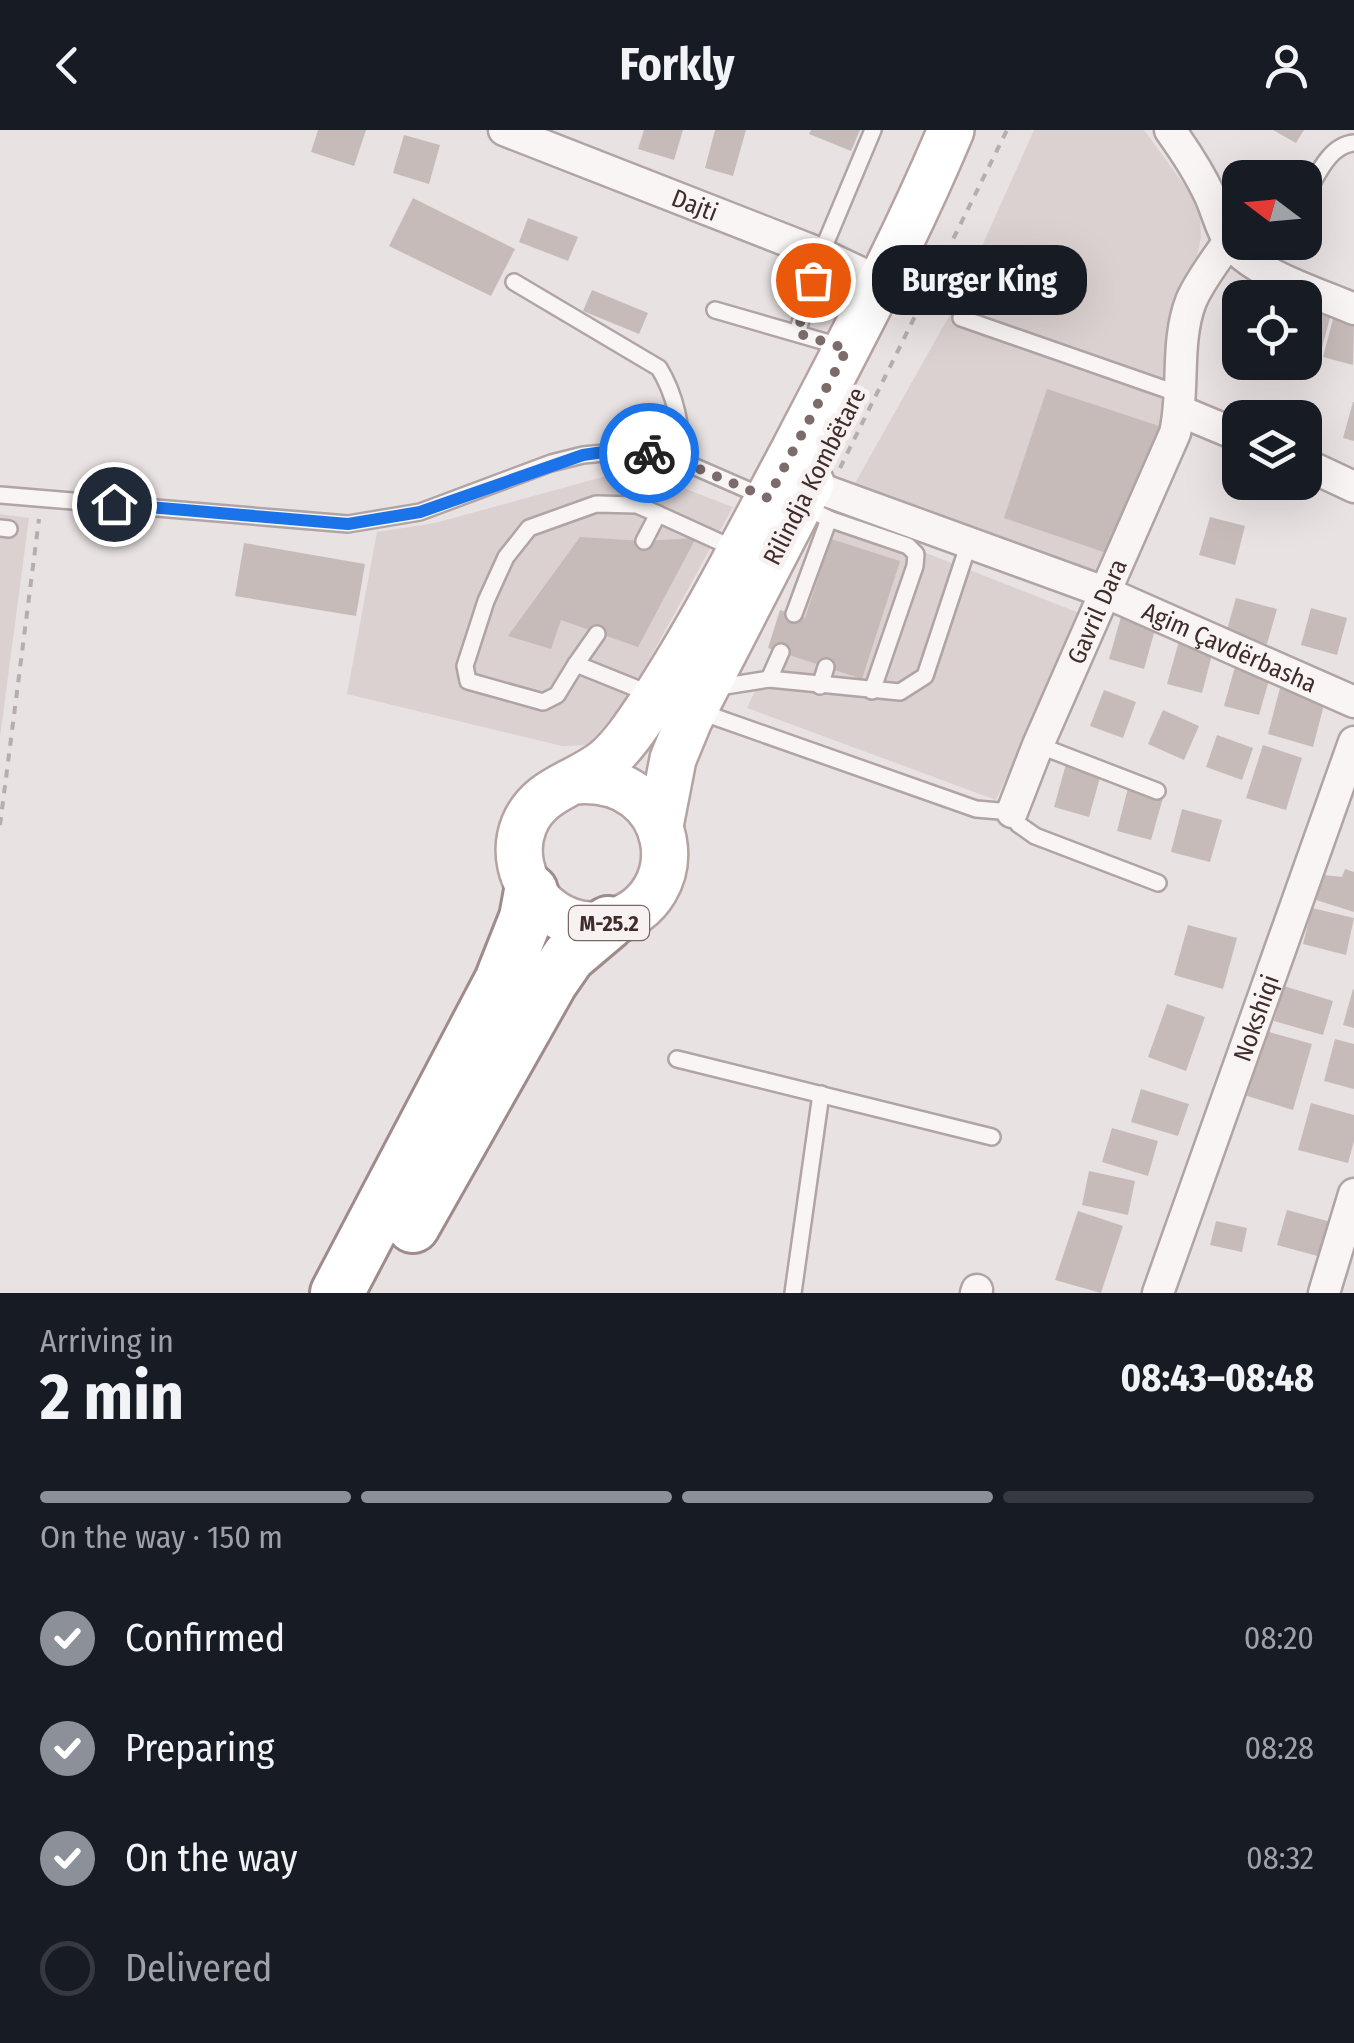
<!DOCTYPE html>
<html lang="en">
<head>
<meta charset="utf-8">
<style>
	body { margin:0; font-family:"Fira Sans Condensed",sans-serif; background:#20242c; color:#f1f3f6; height:100vh; display:flex; flex-direction:column; font-size:38px; white-space:nowrap }
	* { box-sizing:border-box; margin:0 }
	p { font-size:32px; color:#9ea1a6 }
	.icon { flex:none; width:55px; height:55px; fill:none; stroke:currentColor; stroke-width:2; stroke-linecap:round; stroke-linejoin:round }
	.map { position:relative; height:1163px; overflow:hidden }
	.side { display:flex; flex-direction:column; background:#171b24; flex:1 }
	.side>* { flex:none }
	.needle { width:65px; rotate:286deg }
	.fabs { position:absolute; left:1222px; top:30px; display:grid; gap:20px }
	.fabs a { display:grid; place-items:center; width:100px; height:100px; border-radius:20px; background:#171b24; box-shadow:0 10px 40px #0002; font-size:50px }
	.pin { position:absolute; display:grid; place-items:center; width:85px; height:85px; color:#fff; margin:-42px; border:5px solid #fff; border-radius:50%; box-shadow:0 2px 10px #0007 }
	.courier { position:absolute; display:grid; place-items:center; width:100px; height:100px; margin:-50px; border:8px solid #1a73e8; border-radius:50%; background:#fff; color:#222; box-shadow:0 2px 12px #0007 }
	.bubble { position:absolute; height:70px; border-radius:30px; background:#171b24; box-shadow:0 10px 40px #0002; font-size:32px; font-weight:700; line-height:70px; text-align:center }
	.head em { font-style:normal; font-weight:700 }
	.head div { display:flex; flex-direction:column-reverse }
	.head { display:flex; align-items:center; justify-content:space-between; height:170px; padding:0 40px }
	h1 { font-size:65px; font-weight:700; line-height:75px }
	.bar { display:grid; grid-template-columns:repeat(4,1fr); gap:15px 10px; align-content:center; height:120px; padding:0 40px }
	.bar i { height:12px; border-radius:8px; background:#363941 }
	.bar .on { background:#8c9099 }
	.bar p { grid-column:span 4 }
	ol { padding:0 40px; list-style:none }
	li { display:flex; align-items:center; gap:30px; height:110px }
	li p { margin-inline-start:auto }
	li .icon { padding:10px; border-radius:50%; background:#8c9099; color:#fff; stroke-width:4 }
	li:last-child { color:#9ea1a6 }
	li i { width:55px; height:55px; border:5px solid #363941; border-radius:50% }
	header { display:flex; justify-content:space-between; align-items:center; height:130px; padding:0 40px; background:#171b24; font-size:45px; font-weight:700 }
	.map>svg:first-child { display:block }
	.built { fill:#dbd1d0 }
	.building { fill:#c6bbb9 }
	.lines { fill:none; stroke-linecap:round; stroke-linejoin:round }
	.lane-casing { stroke:#b0a4a4; stroke-width:20 }
	.street-casing { stroke:#b0a4a4; stroke-width:35 }
	.primary-casing { stroke:#b5a3a2; stroke-width:50 }
	.highway-casing { stroke:#9f8c8a; stroke-width:58 }
	.path { stroke:#b6adac; stroke-width:4; stroke-dasharray:8 8; stroke-linecap:butt }
	.lane { stroke:#f8f5f4; stroke-width:15 }
	.street { stroke:#f8f5f4; stroke-width:30 }
	.primary { stroke:#fff; stroke-width:45 }
	.highway { stroke:#fff; stroke-width:52 }
	.done { stroke:#7b6c6b; stroke-width:10; stroke-dasharray:0 18 }
	.route { stroke:#1a73e8; stroke-width:12 }
	.labels { text-anchor:middle; stroke-width:10; stroke-linejoin:round; paint-order:stroke }
	.shield { fill:#f7f2f1; stroke:#776866; stroke-width:2.5 }
	.shield-label { font-size:22px; font-weight:bold; fill:#402d2b }
	.street-label { font-size:25px; fill:#402d2b; stroke:#f7f2f1 }
</style>
</head>
<body>
<header><svg class="icon" aria-label="back" viewBox="0 0 24 24"><path d="M15 5l-7 7 7 7"/></svg>Forkly<svg class="icon" aria-label="person" viewBox="0 0 24 24"><circle cx="12" cy="8" r="4"/><path d="M4 21q1-7 8-7t8 7"/></svg></header>
<div class="map">
<svg width="1354" height="1163" viewBox="0 0 1354 1163">
	<rect width="100%" height="100%" fill="#e9e2e2"/>
	<g class="built">
		<path d="M1034 0H1144L1196 71 1200 87 1201 107 1162 290 1087 471 841 378 957 172Z"/>
		<path d="M610 345 683 358 733 377 626 572 587 615 562 616 347 564 377 402 435 393Z"/>
		<path d="M0 384 29 388 0 607Z"/>
		<path d="M837 388 1082 484 996 670 747 578Z"/>
	</g>
	<g class="building">
		<path d="M318 0H366L354 36 311 22Z"/>
		<path d="M644 0H683L674 30 638 19Z"/>
		<path d="M715 0H746L733 46 705 38Z"/>
		<path d="M811 0H860L851 21 809 4Z"/>
		<path d="M1273 0H1304L1296 13Z"/>
		<path d="M404 5 440 15 429 54 393 43Z"/>
		<path d="M413 68 515 119 491 166 389 116Z"/>
		<path d="M528 88 578 107 568 131 519 112Z"/>
		<path d="M592 160 648 183 639 204 583 181Z"/>
		<path d="M1305 177 1331 184 1320 225 1305 221Z"/>
		<path d="M1334 185 1354 191 1353 235 1323 227Z"/>
		<path d="M1047 259 1168 299 1121 428 1004 388Z"/>
		<path d="M1353 272H1354V311L1343 308Z"/>
		<path d="M1210 387 1245 396 1235 435 1199 425Z"/>
		<path d="M580 407 644 411 696 408 638 517 561 490 551 519 508 506Z"/>
		<path d="M831 409 900 431 862 549 768 518 780 480 805 488Z"/>
		<path d="M244 413 365 434 356 486 235 466Z"/>
		<path d="M1236 468 1277 479 1267 514 1226 503Z"/>
		<path d="M1311 478 1347 488 1337 525 1301 515Z"/>
		<path d="M1121 487 1156 496 1144 539 1109 529Z"/>
		<path d="M1179 511 1213 521 1202 563 1167 554Z"/>
		<path d="M1236 533 1271 543 1259 585 1224 576Z"/>
		<path d="M1280 558 1325 571 1313 617 1268 604Z"/>
		<path d="M1104 560 1136 572 1123 608 1090 596Z"/>
		<path d="M1163 580 1199 596 1184 630 1148 614Z"/>
		<path d="M1217 605 1253 618 1242 650 1206 637Z"/>
		<path d="M1263 615 1302 628 1286 680 1246 668Z"/>
		<path d="M1066 634 1101 644 1089 687 1054 677Z"/>
		<path d="M1128 658 1163 668 1151 710 1117 701Z"/>
		<path d="M1182 679 1222 690 1210 732 1171 722Z"/>
		<path d="M1345 739 1354 742V782L1313 769 1324 745 1342 747Z"/>
		<path d="M1312 778 1354 788 1346 825 1303 814Z"/>
		<path d="M1188 795 1237 808 1223 859 1174 845Z"/>
		<path d="M1284 856 1333 871 1323 905 1274 891Z"/>
		<path d="M1353 859 1354 860V898L1343 895Z"/>
		<path d="M1167 874 1205 887 1186 941 1148 927Z"/>
		<path d="M1266 901 1312 914 1293 980 1247 966Z"/>
		<path d="M1335 909 1354 914V959L1324 951Z"/>
		<path d="M1141 959 1189 974 1178 1006 1131 992Z"/>
		<path d="M1311 973 1354 985V1011L1348 1033 1298 1020Z"/>
		<path d="M1112 998 1158 1011 1148 1046 1102 1032Z"/>
		<path d="M1089 1041 1135 1051 1128 1085 1082 1075Z"/>
		<path d="M1287 1080 1331 1092 1321 1127 1277 1115Z"/>
		<path d="M1078 1081 1123 1096 1101 1163 1055 1150Z"/>
		<path d="M1216 1091 1247 1098 1242 1122 1210 1115Z"/>
	</g>
	<g class="lines">
		<g class="lane-casing">
			<g id="lane">
				<path d="M1305 66C1317 46 1329 15 1354 13"/>
				<path d="M1262 138 1278 112"/>
				<path d="M514 152 659 238C678 269 680 298 684 333"/>
				<path d="M715 180 843 217"/>
				<path d="M961 188 1179 264"/>
				<path d="M797 203 821 124 873 0"/>
				<path d="M0 365 348 394 420 382 551 333 583 325 636 320 693 336 764 367"/>
				<path d="M829 389 908 416 916 424 915 436 872 561"/>
				<path d="M0 398 9 399"/>
				<path d="M644 411 658 384 735 419"/>
				<path d="M794 484 829 389 821 385"/>
				<path d="M597 504 576 534 653 565"/>
				<path d="M576 534 557 565 543 572 468 551 465 536 486 471 506 427 529 398 596 374 637 375 658 384"/>
				<path d="M769 549 900 562 925 546 969 413"/>
				<path d="M820 556 826 537"/>
				<path d="M713 558 769 549 781 522"/>
				<path d="M698 581 976 679 1012 682 1018 694 1035 706 1158 753"/>
				<path d="M1038 615 1157 661"/>
				<path d="M677 929 992 1007"/>
				<path d="M793 1163 821 964"/>
			</g>
		</g>
		<g class="street-casing">
			<g id="street">
				<path id="s1" d="M504 0 821 124 882 153"/>
				<path d="M1170 0C1185 21 1199 42 1210 66 1217 81 1221 101 1232 115 1258 145 1317 163 1354 179"/>
				<path d="M1180 281 1240 306"/>
				<path d="M1305 334 1354 357"/>
				<path id="s2" d="M810 355 1107 463 1354 572"/>
				<path id="s3" d="M1012 682 1038 615 1175 303C1185 260 1175 213 1191 171 1200 150 1216 130 1229 111"/>
				<path d="M976 1163 977 1160"/>
				<path id="s4" d="M1158 1163 1354 612"/>
				<path d="M1324 1163 1354 1064"/>
			</g>
		</g>
		<g class="primary-casing">
			<g id="primary">
				<path d="M575 651C678 642 696 770 609 793 554 807 503 748 524 695 539 658 578 654 606 631 625 614 639 592 653 571 705 491 749 404 794 320 849 214 905 110 951 0"/>
				<path d="M660 696 673 629 689 590 811 353"/>
			</g>
		</g>
		<g class="highway-casing">
			<g id="highway">
				<path d="M413 1096 551 852 569 826 608 793"/>
				<path d="M337 1163 501 851 526 788 531 761"/>
			</g>
		</g>
		<g class="path">
			<path d="M840 338 1007 0"/>
			<path d="M0 695 39 389"/>
		</g>
		<use href="#lane" class="lane"/>
		<use href="#street" class="street"/>
		<use href="#primary" class="primary"/>
		<use href="#highway" class="highway"/>
	</g>
	<g class="lines">
		<path class="done" d="M649 323 692 336 768 368 847 219 797 203 813 150"/>
		<path class="route" d="M114 374 348 394 420 382 583 325 610 321 649 323"/>
	</g>
	<g class="labels">
		<rect class="shield" x="569" y="776" width="80" height="34" rx="8"/>
		<g class="shield-label">
			<text x="609" y="801">M-25.2</text>
		</g>
		<g class="street-label">
			<text dy="9" stroke="none"><textPath href="#s1" startOffset="205">Dajti</textPath></text>
			<text transform="translate(814 346) rotate(-63)" y="9">Rilindja Kombëtare</text>
			<text dy="9" stroke="none"><textPath href="#s3" startOffset="218">Gavril Dara</textPath></text>
			<text dy="9" stroke="none"><textPath href="#s2" startOffset="450">Agim Çavdërbasha</textPath></text>
			<text dy="9" stroke="none"><textPath href="#s4" startOffset="292">Nokshiqi</textPath></text>
		</g>
	</g>
</svg>
<div class="fabs">
<a><svg class="needle" viewBox="-14 -14 28 28"><path d="M0-13l5 13h-10z" fill="#e53935"/><path d="M0 13l5-13h-10z" fill="#9ea1a6"/></svg></a>
<a><svg class="icon" aria-label="locate" viewBox="0 0 24 24"><circle cx="12" cy="12" r="6"/><path d="M12 2v4M12 18v4M2 12h4M18 12h4"/></svg></a>
<a><svg class="icon" aria-label="layers" viewBox="0 0 24 24"><path d="M12 4l9 5-9 5-9-5zM3 14l9 5 9-5"/></svg></a>
</div>
<div class="pin" style="left:813px;top:150px;background:#ea580c"><svg class="icon" aria-label="bag" viewBox="0 0 24 24"><path d="M5 8h14l-1 12H6zM9 8a3 3 0 0 1 6 0"/></svg></div>
<div class="pin" style="left:114px;top:374px;background:#1f2937"><svg class="icon" aria-label="home" viewBox="0 0 24 24"><path d="M3 11l9-7 9 7M6 9v11h12V9"/></svg></div>
<div class="courier" style="left:649px;top:323px"><svg class="icon" aria-label="bike" viewBox="0 0 24 24"><circle cx="6" cy="16" r="4"/><circle cx="18" cy="16" r="4"/><path d="M6 16l4-8h5l3 8M10 8l3 8H6M13 5h3"/></svg></div>
<div class="bubble" style="left:872px;top:115px;width:215px">Burger King</div>
</div>
<section class="side">
<div class="head"><div><h1>2 min</h1><p>Arriving in</p></div><em>08:43–08:48</em></div>
<div class="bar"><i class="on"></i><i class="on"></i><i class="on"></i><i></i><p>On the way · 150 m</p></div>
<ol>
<li><svg class="icon" aria-label="check" viewBox="0 0 24 24"><path d="M5 12l5 5 9-10"/></svg>Confirmed<p>08:20</p></li>
<li><svg class="icon" aria-label="check" viewBox="0 0 24 24"><path d="M5 12l5 5 9-10"/></svg>Preparing<p>08:28</p></li>
<li><svg class="icon" aria-label="check" viewBox="0 0 24 24"><path d="M5 12l5 5 9-10"/></svg>On the way<p>08:32</p></li>
<li><i></i>Delivered</li>
</ol>
</section>
</body>
</html>
